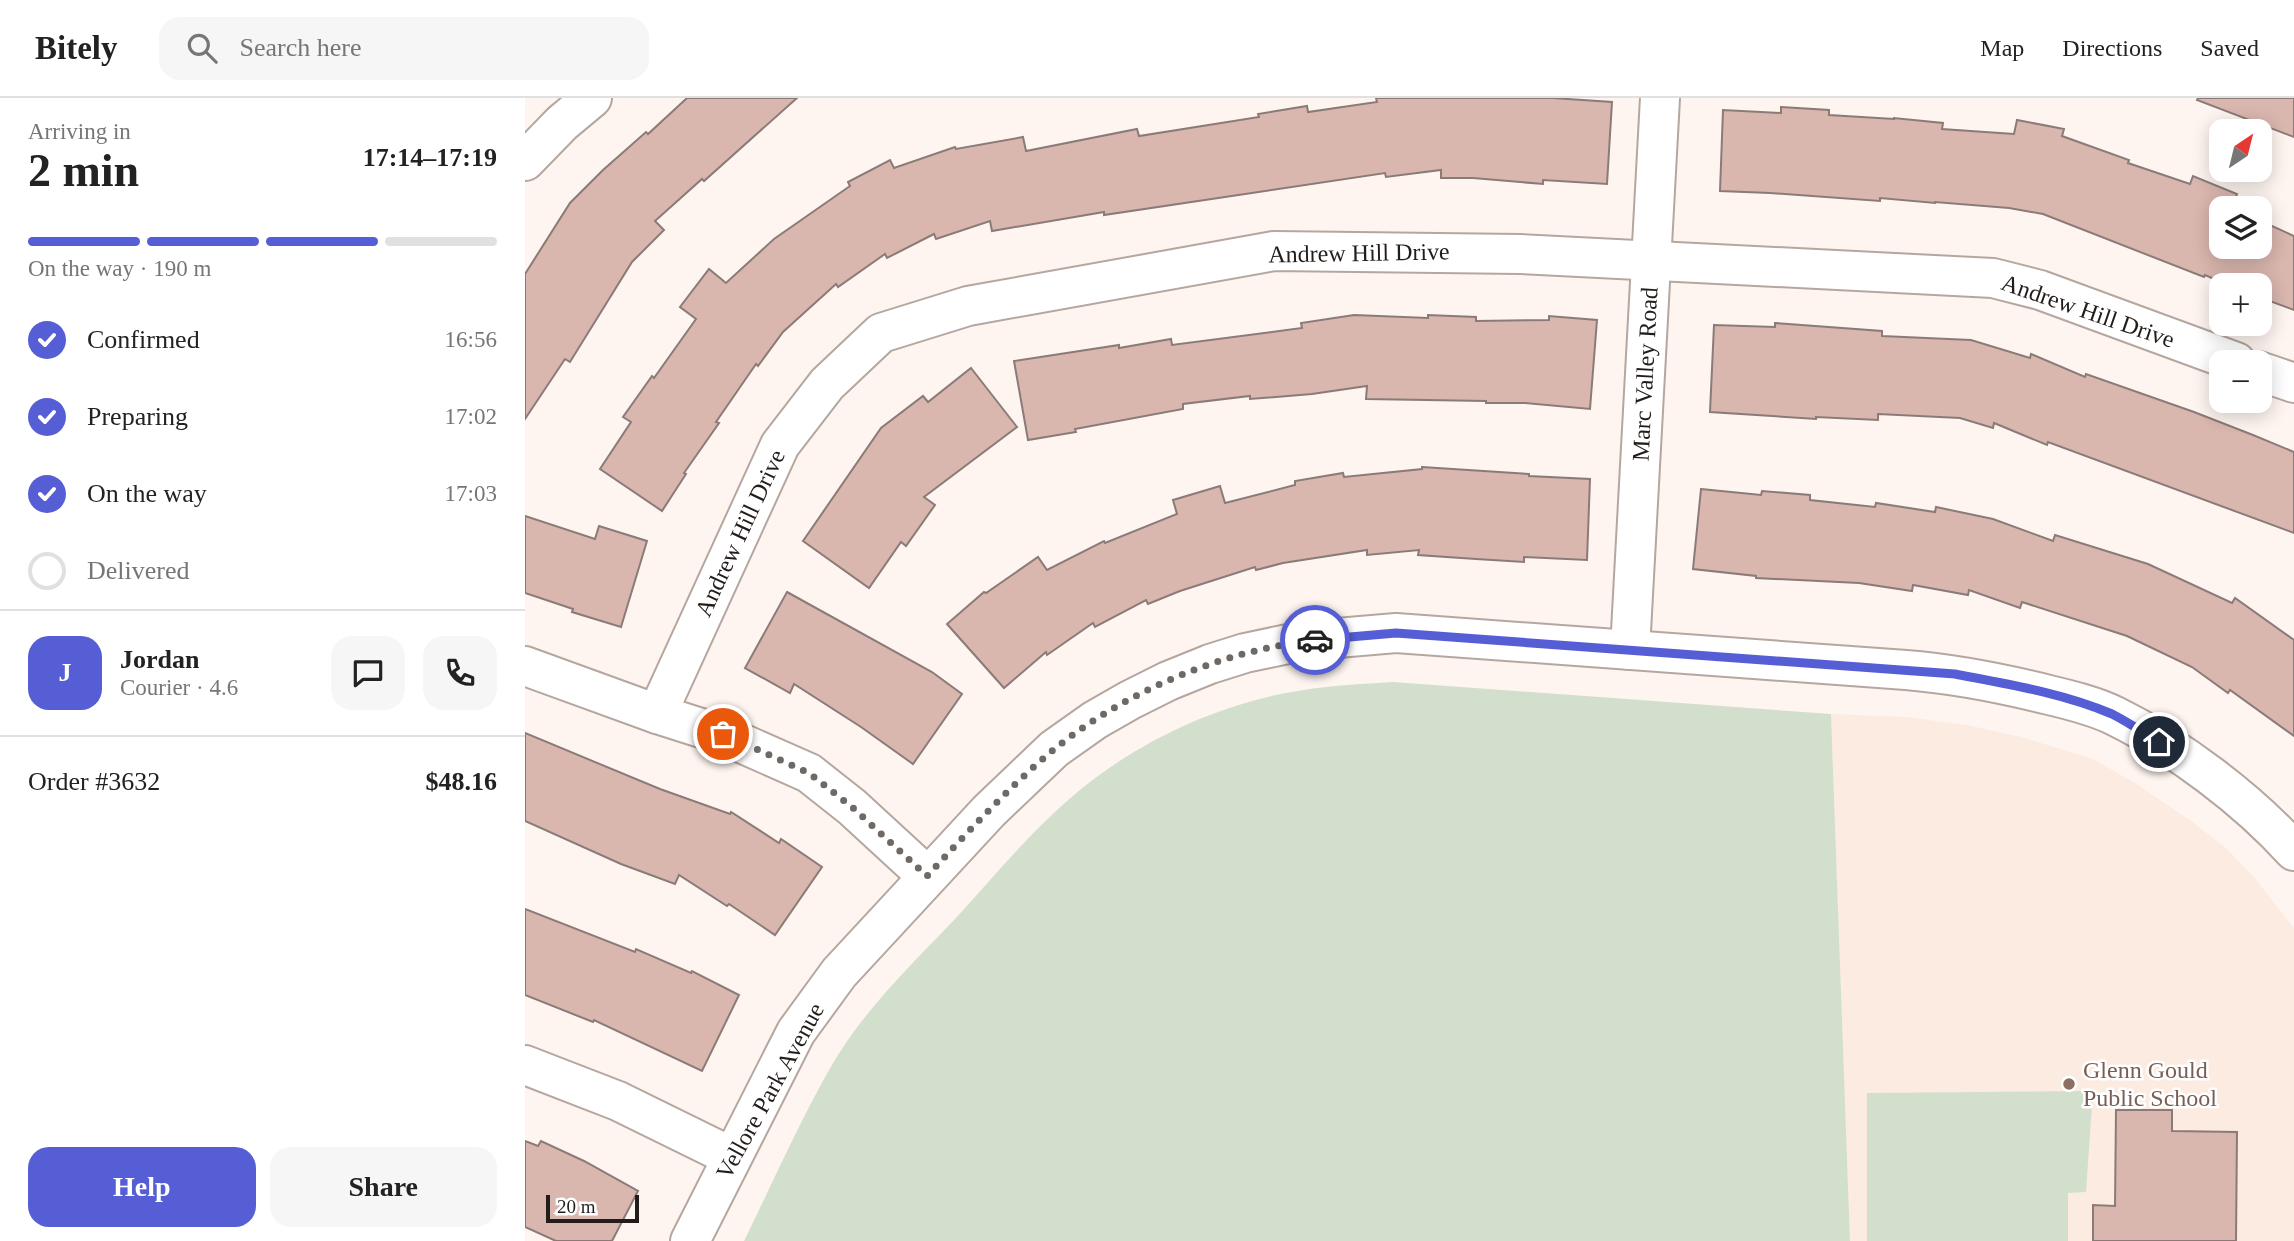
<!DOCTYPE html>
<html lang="en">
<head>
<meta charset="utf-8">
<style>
	body { margin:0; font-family:"Times New Roman",serif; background:#f6f6f6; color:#222; height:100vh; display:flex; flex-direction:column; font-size:26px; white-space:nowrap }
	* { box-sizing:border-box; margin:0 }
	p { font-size:23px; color:#767676 }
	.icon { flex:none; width:38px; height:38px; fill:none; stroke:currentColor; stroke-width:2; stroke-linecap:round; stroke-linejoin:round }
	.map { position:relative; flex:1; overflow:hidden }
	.details { display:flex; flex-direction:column; background:#fff; width:525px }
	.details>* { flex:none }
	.needle { width:46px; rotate:35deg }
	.tools { position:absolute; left:1684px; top:21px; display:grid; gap:14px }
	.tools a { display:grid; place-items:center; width:63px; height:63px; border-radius:14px; background:#fff; box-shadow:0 4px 18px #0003; font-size:35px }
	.scale { position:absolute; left:21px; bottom:18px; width:93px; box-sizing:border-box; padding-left:7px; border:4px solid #221d1a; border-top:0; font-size:19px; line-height:24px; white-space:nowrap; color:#221d1a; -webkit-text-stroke:5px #fff; paint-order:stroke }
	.pin { position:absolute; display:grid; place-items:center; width:60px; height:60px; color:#fff; margin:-30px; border:4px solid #fff; border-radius:50%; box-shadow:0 2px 7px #0007 }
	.courier { position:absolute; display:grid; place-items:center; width:70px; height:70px; margin:-35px; border:5px solid #565ed5; border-radius:50%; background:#fff; color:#222; box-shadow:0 2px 9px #0007 }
	.headline em { font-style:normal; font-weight:700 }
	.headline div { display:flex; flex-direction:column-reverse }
	.headline { display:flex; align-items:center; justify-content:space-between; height:119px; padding:0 28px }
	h1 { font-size:46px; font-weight:700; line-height:52px }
	.bar { display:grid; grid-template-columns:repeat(4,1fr); gap:10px 7px; align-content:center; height:84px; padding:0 28px }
	.bar i { height:9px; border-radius:5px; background:#e0e0e0 }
	.bar .active { background:#565ed5 }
	.bar p { grid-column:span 4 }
	.line { display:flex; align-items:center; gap:18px; padding:0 28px; border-top:2px solid #e0e0e0 }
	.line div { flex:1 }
	.round { display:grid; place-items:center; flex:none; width:74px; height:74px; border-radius:21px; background:#f6f6f6 }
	ol { padding:0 28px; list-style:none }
	li { display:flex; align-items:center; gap:21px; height:77px }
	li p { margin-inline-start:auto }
	li .icon { padding:7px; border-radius:50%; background:#565ed5; color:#fff; stroke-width:4 }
	li:last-child { color:#767676 }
	li i { width:38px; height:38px; border:4px solid #e0e0e0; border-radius:50% }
	.action { display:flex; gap:14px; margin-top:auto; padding:14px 28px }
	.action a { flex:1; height:80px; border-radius:21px; background:#565ed5; color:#fff; font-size:28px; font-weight:700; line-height:80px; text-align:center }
	.action a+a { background:#f6f6f6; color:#222 }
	header { display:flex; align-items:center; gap:42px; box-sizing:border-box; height:98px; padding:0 35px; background:#fff; border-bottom:2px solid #e0e0e0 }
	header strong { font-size:33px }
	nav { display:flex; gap:38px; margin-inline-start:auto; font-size:24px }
	.search { width:490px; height:63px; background:#f6f6f6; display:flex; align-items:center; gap:18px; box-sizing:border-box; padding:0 24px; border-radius:21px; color:#767676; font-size:26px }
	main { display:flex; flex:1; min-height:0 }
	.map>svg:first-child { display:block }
	.built { fill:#fcebe0 }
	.green { fill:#d3dfcd }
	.building { fill:#d9b6ae; stroke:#8b7b78; stroke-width:2 }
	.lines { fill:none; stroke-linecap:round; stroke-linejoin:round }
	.minor-casing { stroke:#b5a79f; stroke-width:42 }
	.minor { stroke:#fff; stroke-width:38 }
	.done { stroke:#6f6965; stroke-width:7; stroke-dasharray:0 12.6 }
	.route { stroke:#565ed5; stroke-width:9 }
	.education-dot { fill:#8d6e63; stroke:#fff; stroke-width:2.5 }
	.labels { text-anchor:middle; stroke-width:5; stroke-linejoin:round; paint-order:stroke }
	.street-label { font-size:24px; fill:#221d1a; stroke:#fff }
	.education-label { font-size:24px; fill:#785e54; stroke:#fff; text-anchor:start }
</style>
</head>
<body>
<header>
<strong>Bitely</strong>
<div class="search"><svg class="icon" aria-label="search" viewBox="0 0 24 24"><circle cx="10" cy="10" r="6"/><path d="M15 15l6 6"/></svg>Search here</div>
<nav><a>Map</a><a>Directions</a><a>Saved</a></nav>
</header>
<main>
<section class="details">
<div class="headline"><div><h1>2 min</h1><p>Arriving in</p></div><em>17:14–17:19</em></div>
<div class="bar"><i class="active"></i><i class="active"></i><i class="active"></i><i></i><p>On the way · 190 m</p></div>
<ol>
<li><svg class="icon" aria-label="check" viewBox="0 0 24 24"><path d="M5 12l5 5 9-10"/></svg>Confirmed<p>16:56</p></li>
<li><svg class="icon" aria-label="check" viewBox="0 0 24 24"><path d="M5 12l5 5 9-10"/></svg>Preparing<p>17:02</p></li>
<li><svg class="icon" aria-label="check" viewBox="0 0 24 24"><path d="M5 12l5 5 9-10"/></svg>On the way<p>17:03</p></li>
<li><i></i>Delivered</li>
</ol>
<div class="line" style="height:126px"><b class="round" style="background:#565ed5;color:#fff">J</b><div><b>Jordan</b><p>Courier · 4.6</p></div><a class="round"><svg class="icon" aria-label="chat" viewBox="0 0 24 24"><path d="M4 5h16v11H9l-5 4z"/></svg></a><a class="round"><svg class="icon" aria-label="phone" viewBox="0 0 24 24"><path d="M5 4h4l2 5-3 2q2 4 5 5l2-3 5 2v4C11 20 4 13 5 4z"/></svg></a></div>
<div class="line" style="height:91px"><div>Order #3632</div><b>$48.16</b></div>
<div class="action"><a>Help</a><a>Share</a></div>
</section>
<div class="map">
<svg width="1769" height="1143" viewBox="0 0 1769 1143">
	<rect width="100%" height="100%" fill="#fef5f0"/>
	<path class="built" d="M1306 616 1380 619 1442 627 1496 639 1568 661 1610 685 1666 723 1701 750 1728 778 1769 830V1143H1325Z"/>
	<g class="green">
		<path d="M868 584 1306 616 1325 1143H219C247 1086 273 1027 304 972 336 915 384 869 429 822 466 782 501 739 542 703 606 646 694 604 779 592 808 587 839 586 868 584Z"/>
		<path d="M1568 993 1561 1094 1543 1095V1143H1342V995Z"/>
	</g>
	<g class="building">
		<path d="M162 0H272L179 83 177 81 130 123 139 132 107 164 45 264 40 261 0 321V176L45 105 78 72 121 34 123 36Z"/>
		<path d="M851 0H1028L1087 4 1082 86 1018 82V86L948 80H916V72L861 79 860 75 579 117V114L467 133 465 123 411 141 409 136 362 160 360 156 313 189 311 186 258 234 233 268 231 266 191 324 194 325 159 375 161 376 137 413 75 371 106 324 98 319 127 278 129 280 171 221 155 209 184 171 201 185 249 141 325 88 323 84 365 62 369 70 430 49 431 51 498 39 501 53 612 31 614 38 734 19 733 16 782 8 783 14 852 4Z"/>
		<path d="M1673 0H1769V39L1672 2Z"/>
		<path d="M1256 9 1304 12V17L1369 21V20L1418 25 1417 31 1489 36 1492 22 1539 31 1537 38 1604 62 1603 65 1665 86 1668 78 1712 96 1707 109 1711 110H1696V149H1734V122L1769 138V212L1734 199V187H1703L1680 177 1679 179 1518 116 1484 110 1410 104V105L1355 100V103L1245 95 1195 93 1198 12 1256 15Z"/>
		<path d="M829 217 903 220V217L951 219V223L1024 222V218L1072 222 1065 311 1000 305H961V303L841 301 842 288 787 296 725 301V298L658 306V311L550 331 551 334 503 342 489 263 594 247V250L646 241 647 247 777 230 776 225Z"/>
		<path d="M1250 225 1357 233V238L1446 242 1505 260 1506 256 1560 279 1561 276 1669 314 1728 337 1769 354V435L1523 344 1522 347 1469 325 1468 330 1435 320 1353 316V322L1291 319V321L1185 314 1189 227 1250 229Z"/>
		<path d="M446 270 492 329 399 399 410 407 381 448 376 444 344 490 278 443 356 330 398 298 403 304Z"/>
		<path d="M897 369 1004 376V378L1065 381 1062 462 999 459V464L951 461 893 457 894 452 842 457V452L758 465 731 472 730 469 655 493 623 506 621 502 570 529 568 525 522 557 521 554 479 590 422 526 459 494 461 495 513 459 522 472 579 443 580 445 652 416 648 402 695 388 700 405 770 387V383L818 375 819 379 897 371Z"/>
		<path d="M1176 391 1236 397 1237 393 1285 397V402L1350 409 1351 405 1410 414 1411 409 1468 421 1528 443 1530 437 1623 466 1707 505 1710 500 1769 542V638L1705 592 1703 595 1667 569 1602 538 1497 504 1495 510 1444 492 1443 497 1388 487 1387 493 1334 485 1231 480V478L1168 471Z"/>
		<path d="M0 418 70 441 74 428 122 443 96 529 47 514 48 511 0 495Z"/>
		<path d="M262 494 407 574 437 596 388 666 336 629 269 586 265 595 220 570Z"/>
		<path d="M0 635 135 691 205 716 206 714 254 745 256 741 297 769 250 837 204 806 202 808 154 777 150 786 96 766 0 723Z"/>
		<path d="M0 811 110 854 111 851 166 875 167 873 214 897 177 973 69 922 68 924 0 897Z"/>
		<path d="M1591 1012H1647V1033L1712 1034 1711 1143H1568V1107L1590 1108Z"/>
		<path d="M0 1043 13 1048 16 1043 59 1063 113 1093 87 1143H31L0 1129Z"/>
	</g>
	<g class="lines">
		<g class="minor-casing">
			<g id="minor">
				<path d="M0 63 37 25 67 0"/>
				<path d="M1734 273 1769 285"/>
				<path d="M1105 552 1135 0"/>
				<path d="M0 568 132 616 198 637 284 675 327 709 402 778"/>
				<path d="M132 616 255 347 302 286 356 235 443 208 749 153 995 156 1468 180 1515 192 1711 264"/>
				<path d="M0 967 93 1003 207 1059"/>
				<path d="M165 1143 271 934 314 875 464 713 529 651 570 622 605 602 643 583 685 566 720 555 777 543 871 535 1381 572C1430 576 1476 585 1524 597 1545 602 1570 608 1590 618 1653 649 1722 701 1769 753"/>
			</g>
		</g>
		<use href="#minor" class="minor"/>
	</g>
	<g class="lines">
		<path class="done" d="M198 636 284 675 327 709 402 778C442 735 482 691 527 653 600 593 697 553 790 542"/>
		<path class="route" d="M790 542 871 535 1430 576C1482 586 1538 595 1587 616 1603 624 1619 635 1634 644"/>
	</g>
	<circle class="education-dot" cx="1544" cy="986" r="7"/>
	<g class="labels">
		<g class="street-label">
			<text transform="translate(834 155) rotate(-1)" y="8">Andrew Hill Drive</text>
			<text transform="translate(1563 213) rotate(19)" y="8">Andrew Hill Drive</text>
			<text transform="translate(1120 276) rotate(-87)" y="8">Marc Valley Road</text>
			<text transform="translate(215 435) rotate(-65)" y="8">Andrew Hill Drive</text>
			<text transform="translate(245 993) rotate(-61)" y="8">Vellore Park Avenue</text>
		</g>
		<g class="education-label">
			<text x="1558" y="980">Glenn Gould<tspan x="1558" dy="28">Public School</tspan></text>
		</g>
	</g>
</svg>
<div class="tools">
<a><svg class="needle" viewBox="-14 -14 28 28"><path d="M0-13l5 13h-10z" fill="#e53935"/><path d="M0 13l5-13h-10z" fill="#767676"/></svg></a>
<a><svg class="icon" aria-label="layers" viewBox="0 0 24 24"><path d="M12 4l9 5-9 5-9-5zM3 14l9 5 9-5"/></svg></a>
<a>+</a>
<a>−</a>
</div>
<div class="scale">20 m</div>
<div class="pin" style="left:198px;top:636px;background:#ea580c"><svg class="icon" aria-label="bag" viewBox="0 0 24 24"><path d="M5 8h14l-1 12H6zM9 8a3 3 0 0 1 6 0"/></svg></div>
<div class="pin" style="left:1634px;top:644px;background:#1f2937"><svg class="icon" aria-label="home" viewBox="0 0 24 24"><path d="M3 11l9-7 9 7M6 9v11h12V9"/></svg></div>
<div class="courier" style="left:790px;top:542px"><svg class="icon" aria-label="car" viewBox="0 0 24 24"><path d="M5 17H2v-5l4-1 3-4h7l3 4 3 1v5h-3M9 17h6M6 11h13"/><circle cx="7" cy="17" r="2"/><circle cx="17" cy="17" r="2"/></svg></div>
</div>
</main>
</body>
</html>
